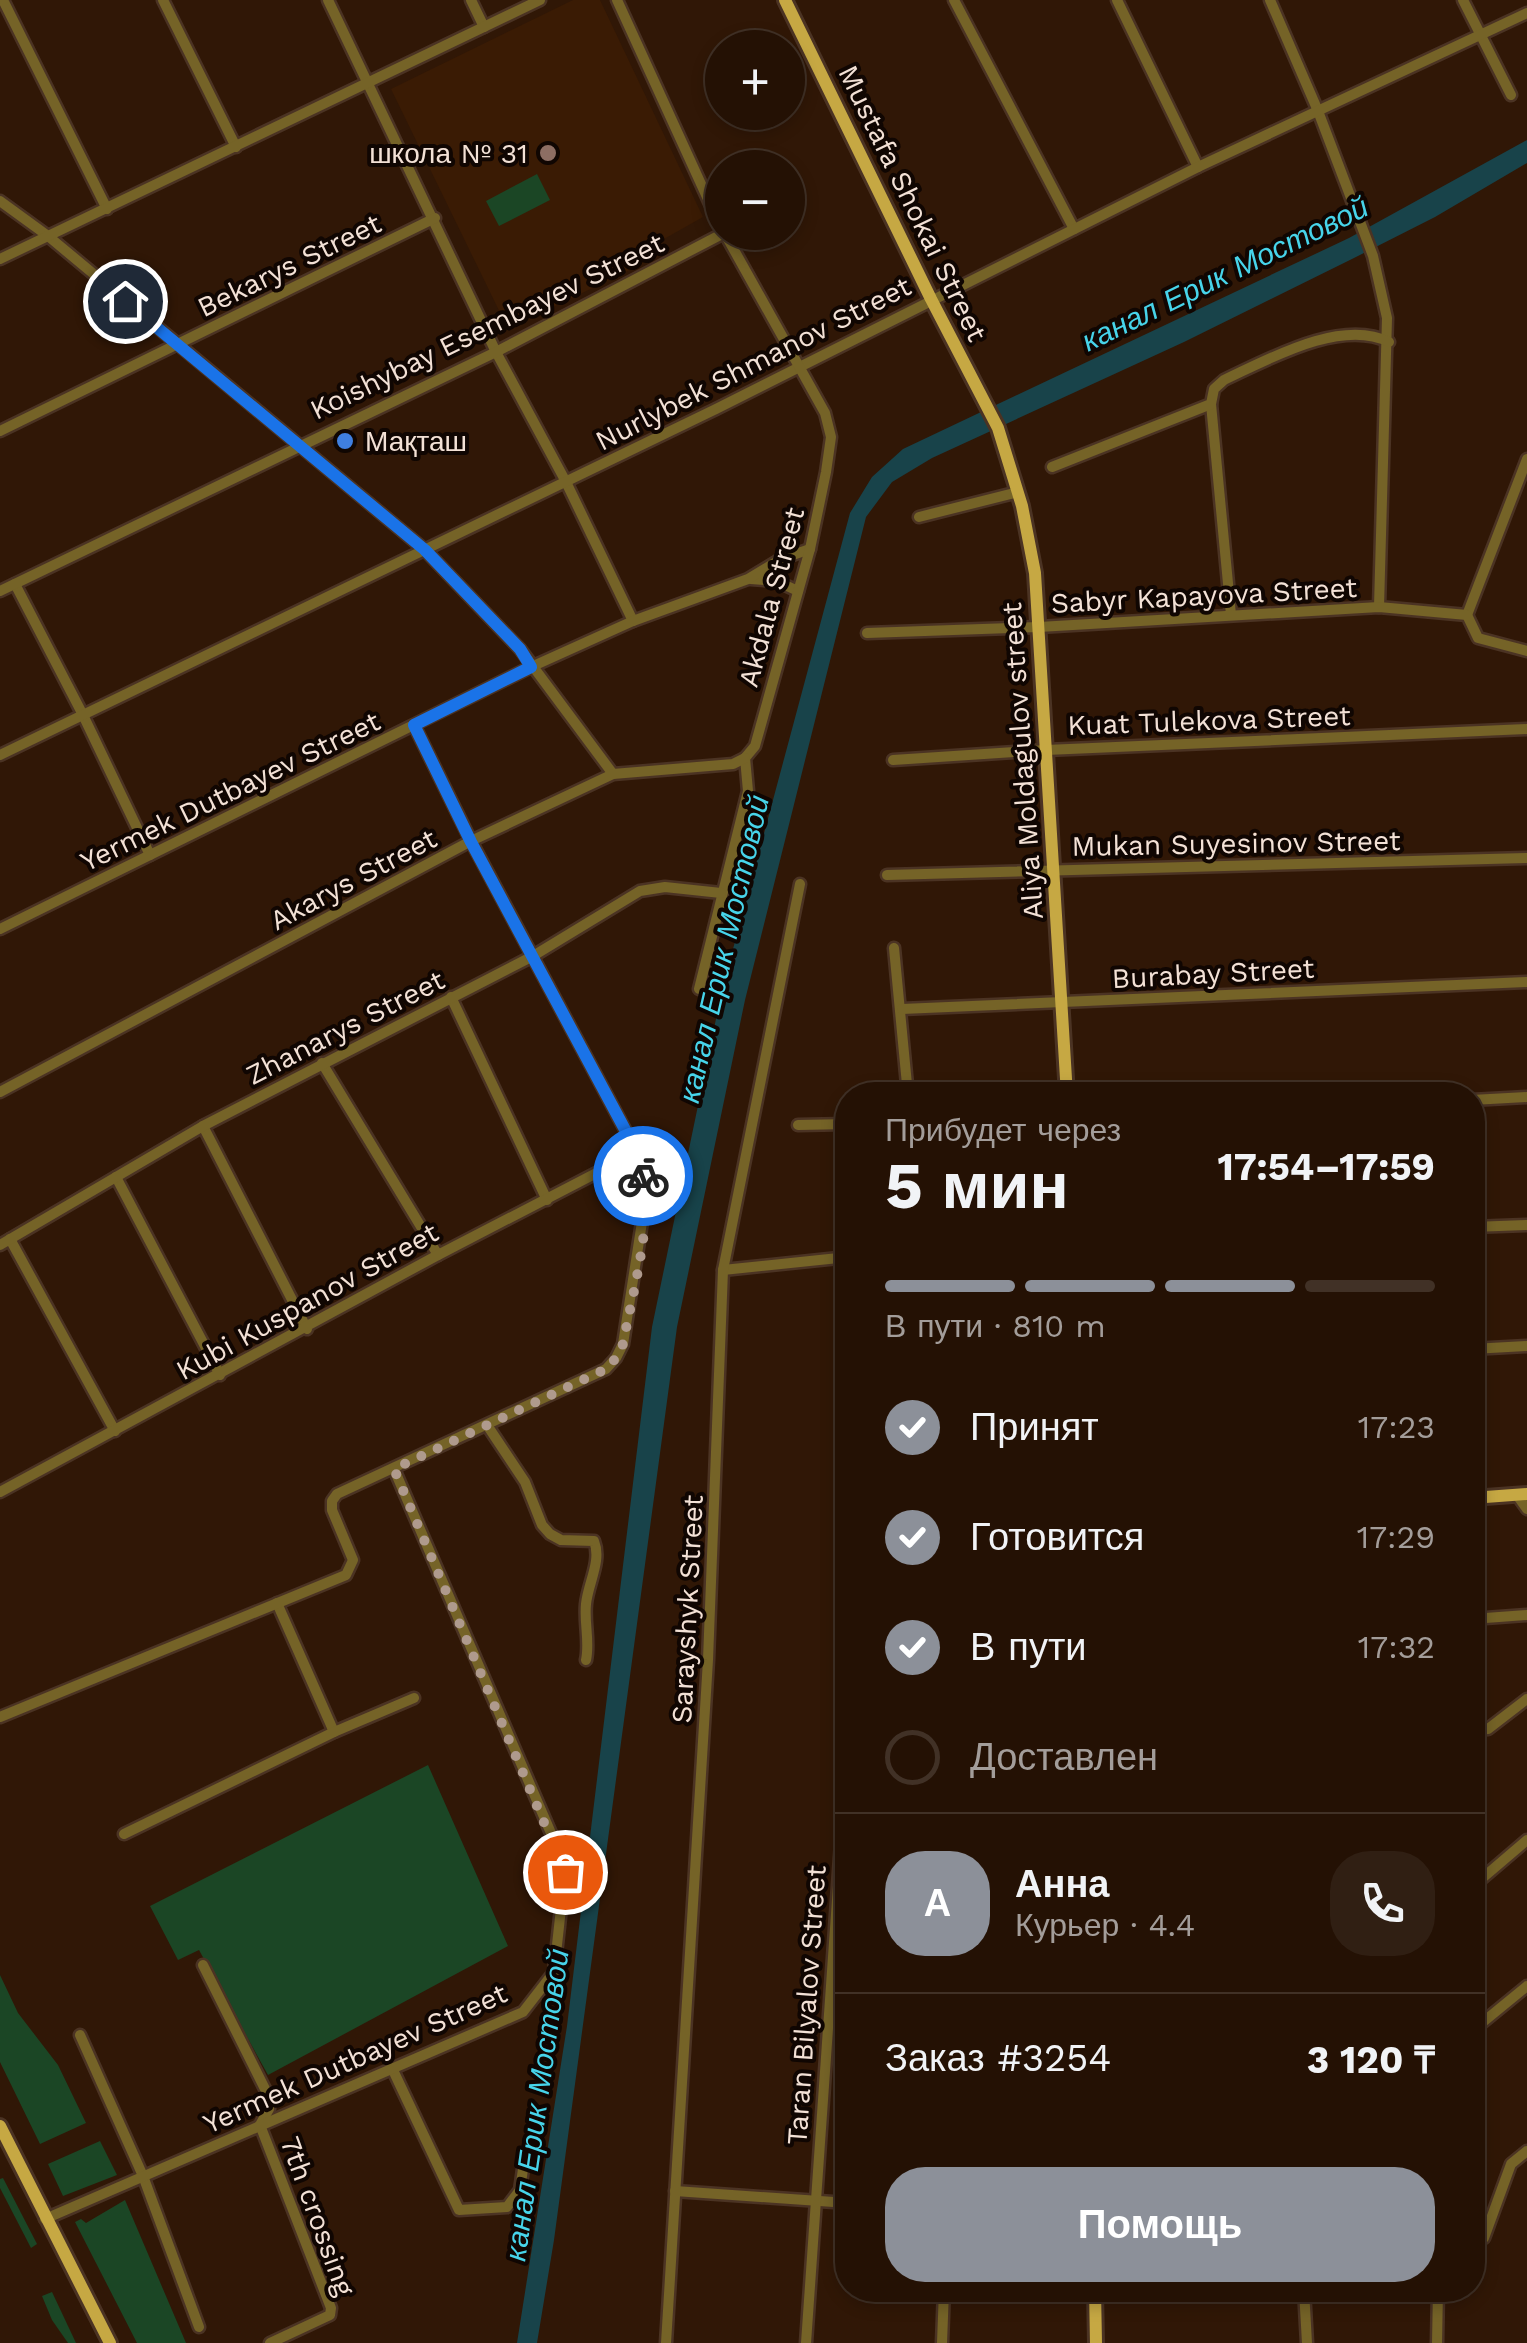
<!DOCTYPE html>
<html lang="ru">
<head>
<meta charset="utf-8">
<style>
	body { margin:0; font-family:"Work Sans",sans-serif; background:#301f13; color:#f1f3f6; height:100vh; display:flex; flex-direction:column; font-size:38px; white-space:nowrap }
	* { box-sizing:border-box; margin:0 }
	p { font-size:32px; color:#a39d9a }
	.icon { flex:none; width:55px; height:55px; fill:none; stroke:currentColor; stroke-width:2; stroke-linecap:round; stroke-linejoin:round }
	.map { position:relative; flex:1; overflow:hidden }
	.details { position:absolute; left:835px; top:1082px; width:650px; height:1220px; display:flex; flex-direction:column; background:#241104; border-radius:40px; box-shadow:0 5px 15px #0003,0 0 0 2px #413126 }
	.details>* { flex:none }
	.fabs { position:absolute; left:705px; top:30px; display:grid; gap:20px }
	.fabs a { display:grid; place-items:center; width:100px; height:100px; border-radius:50%; background:#241104; box-shadow:0 5px 15px #0003,0 0 0 2px #413126; font-size:50px }
	.pin { position:absolute; display:grid; place-items:center; width:85px; height:85px; color:#fff; margin:-42px; border:5px solid #fff; border-radius:50%; box-shadow:0 2px 10px #0007 }
	.courier { position:absolute; display:grid; place-items:center; width:100px; height:100px; margin:-50px; border:8px solid #1a73e8; border-radius:50%; background:#fff; color:#222; box-shadow:0 2px 12px #0007 }
	.summary em { font-style:normal; font-weight:700 }
	.summary div { display:flex; flex-direction:column-reverse }
	.summary { display:flex; align-items:center; justify-content:space-between; height:170px; padding:0 50px }
	h1 { font-size:65px; font-weight:700; line-height:75px }
	.bar { display:grid; grid-template-columns:repeat(4,1fr); gap:15px 10px; align-content:center; height:120px; padding:0 50px }
	.bar i { height:12px; border-radius:8px; background:#413126 }
	.bar .selected { background:#8c9099 }
	.bar p { grid-column:span 4 }
	.line { display:flex; align-items:center; gap:25px; padding:0 50px; border-top:2px solid #413126 }
	.line div { flex:1 }
	.round { display:grid; place-items:center; flex:none; width:105px; height:105px; border-radius:40px; background:#301f13 }
	ol { padding:0 50px; list-style:none }
	li { display:flex; align-items:center; gap:30px; height:110px }
	li p { margin-inline-start:auto }
	li .icon { padding:10px; border-radius:50%; background:#8c9099; color:#fff; stroke-width:4 }
	li:last-child { color:#a39d9a }
	li i { width:55px; height:55px; border:5px solid #413126; border-radius:50% }
	.button { display:flex; gap:20px; margin-top:auto; padding:20px 50px }
	.button a { flex:1; height:115px; border-radius:40px; background:#8c9099; color:#fff; font-size:40px; font-weight:700; line-height:115px; text-align:center }
	.map>svg:first-child { display:block }
	.built { fill:#3a1b04 }
	.green { fill:#1b4625 }
	.water { fill:#18434a }
	.lines { fill:none; stroke-linecap:round; stroke-linejoin:round }
	.minor-casing { stroke:#4b3323; stroke-width:15 }
	.major-casing { stroke:#4b3323; stroke-width:18 }
	.minor { stroke:#756327; stroke-width:10 }
	.major { stroke:#c6a843; stroke-width:12 }
	.done { stroke:#af9a8d; stroke-width:10; stroke-dasharray:0 18 }
	.route { stroke:#1a73e8; stroke-width:12 }
	.education-dot { fill:#8d6e63; stroke:#100602; stroke-width:4 }
	.shop-dot { fill:#3f7fe0; stroke:#100602; stroke-width:4 }
	.labels { text-anchor:middle; stroke-width:8; stroke-linejoin:round; paint-order:stroke }
	.poi-label { font-size:28px; fill:#f3e1d6; stroke:#100602; text-anchor:end }
	.street-label { font-size:28px; fill:#f3e1d6; stroke:#100602 }
	.water-label { font-size:30px; font-style:italic; fill:#47d4ea; stroke:#100602 }
</style>
</head>
<body>
<div class="map">
<svg width="1527" height="2343" viewBox="0 0 1527 2343">
	<rect width="100%" height="100%" fill="#301706"/>
	<path class="built" d="M573 0H600L703 217 664 239 644 263 508 329 391 89Z"/>
	<g class="green">
		<path d="M537 174 550 200 499 226 486 201Z"/>
		<path d="M428 1765 508 1946 268 2075 199 1950 178 1960 150 1906Z"/>
		<path d="M0 1975 18 2013 58 2065 86 2123 40 2144 0 2062Z"/>
		<path d="M100 2141 117 2175 63 2196 48 2164Z"/>
		<path d="M3 2178 37 2244 31 2248 0 2188V2179Z"/>
		<path d="M125 2200 186 2343H137L75 2222 81 2219 86 2223Z"/>
		<path d="M52 2292 76 2343H68L52 2320 42 2296Z"/>
	</g>
	<path class="water" d="M1527 140V163L1435 217 1354 258 1184 342 932 458 892 482 866 517 745 1000 677 1327 554 2240 537 2343H517L567 2026 652 1327 722 990 850 513 872 477 903 449 1349 238Z"/>
	<g class="lines">
		<g class="minor-casing">
			<g id="minor">
				<path d="M3 0 107 209"/>
				<path d="M163 0 236 147"/>
				<path d="M328 0 496 352 566 482 633 621"/>
				<path d="M471 0 484 27"/>
				<path d="M617 0 722 230"/>
				<path d="M954 0 1074 229"/>
				<path d="M1117 0 1198 167"/>
				<path d="M1270 0 1318 111 1373 256 1387 318 1379 607"/>
				<path d="M1463 0 1511 95"/>
				<path d="M0 201 48 236 425 550 520 649 613 774"/>
				<path d="M0 259 540 0"/>
				<path d="M1211 404 1231 615"/>
				<path d="M0 431 435 218"/>
				<path d="M1052 467 1211 404 1214 389 1224 380C1269 359 1341 318 1389 342"/>
				<path d="M919 517 1018 492"/>
				<path d="M751 579 776 581 798 591"/>
				<path d="M15 584 83 715 150 855"/>
				<path d="M0 591 496 352 724 233"/>
				<path d="M1467 615 1527 459"/>
				<path d="M867 633 1039 627 1379 607 1467 615 1478 638 1527 651"/>
				<path d="M0 755 716 409 1198 167 1527 13"/>
				<path d="M893 760 1046 750 1527 729"/>
				<path d="M887 875 1527 858"/>
				<path d="M0 929 531 667 633 621 748 579 781 559 810 549"/>
				<path d="M894 948 908 1095"/>
				<path d="M699 989 748 791 745 758 755 746 810 549 826 472 831 437 825 413 724 232"/>
				<path d="M451 997 547 1200"/>
				<path d="M902 1009 1527 982"/>
				<path d="M322 1063 438 1255"/>
				<path d="M0 1092 471 841 613 774 733 764 745 758"/>
				<path d="M1472 1100 1527 1097"/>
				<path d="M798 1125 848 1124"/>
				<path d="M203 1126 307 1329"/>
				<path d="M116 1177 220 1375"/>
				<path d="M1472 1227 1527 1225"/>
				<path d="M10 1239 115 1431"/>
				<path d="M0 1245 203 1126 533 956 640 891 665 887 721 893"/>
				<path d="M723 1270 848 1257"/>
				<path d="M1472 1349 1527 1346"/>
				<path d="M487 1425 525 1482 542 1525 550 1534 561 1540 594 1541C602 1561 588 1583 586 1604 584 1623 590 1642 586 1660"/>
				<path d="M0 1492 438 1255 637 1152"/>
				<path d="M1517 1495 1527 1509"/>
				<path d="M277 1603 334 1732"/>
				<path d="M1472 1619 1527 1615"/>
				<path d="M0 1717 346 1575 353 1560 332 1510V1501L337 1494 606 1369 616 1358 623 1344 647 1190 637 1152 471 841 414 725"/>
				<path d="M1472 1730 1488 1729 1527 1699"/>
				<path d="M124 1834 334 1732 414 1698"/>
				<path d="M1472 1887 1527 1840"/>
				<path d="M203 1965 269 2097V2109L260 2125 331 2308 330 2315 270 2343"/>
				<path d="M1472 2031 1527 1986"/>
				<path d="M80 2035 143 2176 199 2327"/>
				<path d="M392 2068 459 2210 507 2207 520 2190 525 2155"/>
				<path d="M675 2191 848 2203"/>
				<path d="M45 2219 523 2012 554 1972 565 1872 563 1861 394 1469"/>
				<path d="M1472 2243 1484 2238 1511 2164 1527 2151"/>
				<path d="M1304 2290 1307 2343"/>
				<path d="M666 2343 708 1660 723 1270 800 884"/>
				<path d="M806 2343 843 1814 848 1670"/>
				<path d="M942 2343 944 2290"/>
				<path d="M1437 2343 1438 2290"/>
			</g>
		</g>
		<g class="major-casing">
			<g id="major">
				<path d="M785 0 931 299 998 428 1022 506 1035 573 1067 1095"/>
				<path d="M1472 1498 1527 1494"/>
				<path d="M0 2126 110 2343"/>
				<path d="M1095 2290 1096 2343"/>
			</g>
		</g>
		<use href="#minor" class="minor"/>
		<use href="#major" class="major"/>
	</g>
	<g class="lines">
		<path class="done" d="M565 1872 394 1469 606 1369 616 1358 623 1344C631 1300 654 1217 643 1176"/>
		<path class="route" d="M125 301 425 550 520 649 531 667 414 725 471 842 637 1152 643 1176"/>
	</g>
	<circle class="education-dot" cx="548" cy="153" r="10"/>
	<circle class="shop-dot" cx="345" cy="441" r="10"/>
	<g class="labels">
		<g class="poi-label">
			<text x="528" y="163">школа № 31</text>
			<text x="365" y="451" text-anchor="start">Мақташ</text>
		</g>
		<g class="street-label">
			<text transform="translate(913 203) rotate(64)" y="10">Mustafa Shokai Street</text>
			<text transform="translate(289 265) rotate(-26)" y="10">Bekarys Street</text>
			<text transform="translate(487 326) rotate(-26)" y="10">Koishybay Esembayev Street</text>
			<text transform="translate(753 363) rotate(-27)" y="10">Nurlybek Shmanov Street</text>
			<text transform="translate(1204 595) rotate(-3)" y="10">Sabyr Kapayova Street</text>
			<text transform="translate(771 597) rotate(-75)" y="10">Akdala Street</text>
			<text transform="translate(1209 720) rotate(-2)" y="10">Kuat Tulekova Street</text>
			<text transform="translate(1022 761) rotate(-94)" y="10">Aliya Moldagulov street</text>
			<text transform="translate(230 791) rotate(-26)" y="10">Yermek Dutbayev Street</text>
			<text transform="translate(1236 843) rotate(-1)" y="10">Mukan Suyesinov Street</text>
			<text transform="translate(353 879) rotate(-28)" y="10">Akarys Street</text>
			<text transform="translate(1213 973) rotate(-3)" y="10">Burabay Street</text>
			<text transform="translate(345 1027) rotate(-27)" y="10">Zhanarys Street</text>
			<text transform="translate(307 1301) rotate(-29)" y="10">Kubi Kuspanov Street</text>
			<text transform="translate(687 1609) rotate(-87)" y="10">Sarayshyk Street</text>
			<text transform="translate(806 2005) rotate(-86)" y="10">Taran Bilyalov Street</text>
			<text transform="translate(355 2058) rotate(-24)" y="10">Yermek Dutbayev Street</text>
			<text transform="translate(318 2216) rotate(70)" y="10">7th crossing</text>
		</g>
		<g class="water-label">
			<text transform="translate(1225 274) rotate(-26)" y="10">канал Ерик Мостовой</text>
			<text transform="translate(724 949) rotate(-77)" y="10">канал Ерик Мостовой</text>
			<text transform="translate(537 2105) rotate(-82)" y="10">канал Ерик Мостовой</text>
		</g>
	</g>
</svg>
<div class="fabs">
<a>+</a>
<a>−</a>
</div>
<div class="pin" style="left:565px;top:1872px;background:#ea580c"><svg class="icon" aria-label="bag" viewBox="0 0 24 24"><path d="M5 8h14l-1 12H6zM9 8a3 3 0 0 1 6 0"/></svg></div>
<div class="pin" style="left:125px;top:301px;background:#1f2937"><svg class="icon" aria-label="home" viewBox="0 0 24 24"><path d="M3 11l9-7 9 7M6 9v11h12V9"/></svg></div>
<div class="courier" style="left:643px;top:1176px"><svg class="icon" aria-label="bike" viewBox="0 0 24 24"><circle cx="6" cy="16" r="4"/><circle cx="18" cy="16" r="4"/><path d="M6 16l4-8h5l3 8M10 8l3 8H6M13 5h3"/></svg></div>
<section class="details">
<div class="summary"><div><h1>5 мин</h1><p>Прибудет через</p></div><em>17:54–17:59</em></div>
<div class="bar"><i class="selected"></i><i class="selected"></i><i class="selected"></i><i></i><p>В пути · 810 m</p></div>
<ol>
<li><svg class="icon" aria-label="check" viewBox="0 0 24 24"><path d="M5 12l5 5 9-10"/></svg>Принят<p>17:23</p></li>
<li><svg class="icon" aria-label="check" viewBox="0 0 24 24"><path d="M5 12l5 5 9-10"/></svg>Готовится<p>17:29</p></li>
<li><svg class="icon" aria-label="check" viewBox="0 0 24 24"><path d="M5 12l5 5 9-10"/></svg>В пути<p>17:32</p></li>
<li><i></i>Доставлен</li>
</ol>
<div class="line" style="height:180px"><b class="round" style="background:#8c9099;color:#fff">А</b><div><b>Анна</b><p>Курьер · 4.4</p></div><a class="round"><svg class="icon" aria-label="phone" viewBox="0 0 24 24"><path d="M5 4h4l2 5-3 2q2 4 5 5l2-3 5 2v4C11 20 4 13 5 4z"/></svg></a></div>
<div class="line" style="height:130px"><div>Заказ #3254</div><b>3 120 ₸</b></div>
<div class="button"><a>Помощь</a></div>
</section>
</div>
</body>
</html>
